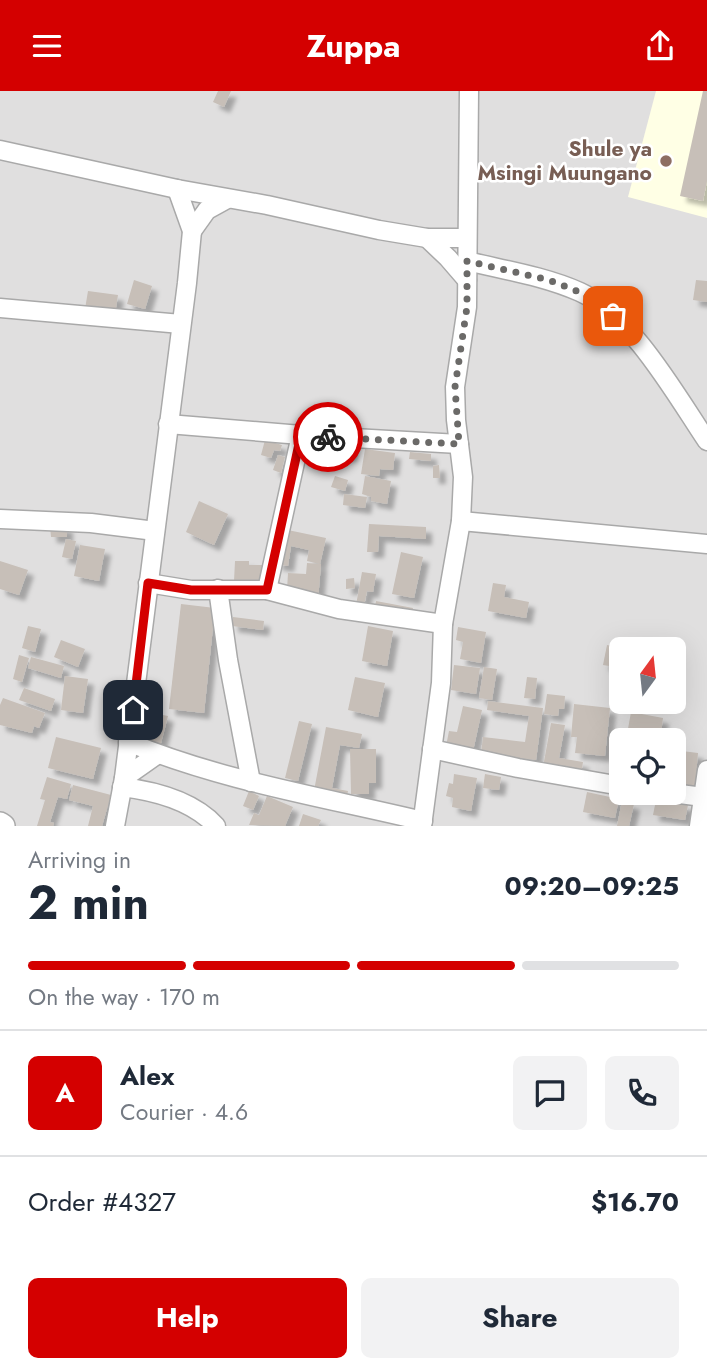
<!DOCTYPE html>
<html lang="en">
<head>
<meta charset="utf-8">
<style>
	body { margin:0; font-family:Jost,sans-serif; background:#f2f2f3; color:#1f2937; height:100vh; display:flex; flex-direction:column; font-size:26px; white-space:nowrap }
	* { box-sizing:border-box; margin:0 }
	p { font-size:23px; color:#747a83 }
	.icon { flex:none; width:38px; height:38px; fill:none; stroke:currentColor; stroke-width:2; stroke-linecap:round; stroke-linejoin:round }
	.map { position:relative; height:735px; overflow:hidden }
	.sheet { display:flex; flex-direction:column; background:#fff; flex:1 }
	.sheet>* { flex:none }
	.needle { width:46px; rotate:15deg }
	.buttons { position:absolute; left:609px; top:546px; display:grid; gap:14px }
	.buttons a { display:grid; place-items:center; width:77px; height:77px; border-radius:10px; background:#fff; box-shadow:0 7px 28px #0002; font-size:35px }
	.pin { position:absolute; display:grid; place-items:center; width:60px; height:60px; color:#fff; margin:-30px; border-radius:14px; box-shadow:0 4px 10px #0006 }
	.courier { position:absolute; display:grid; place-items:center; width:70px; height:70px; margin:-35px; border:5px solid #d40000; border-radius:50%; background:#fff; color:#222; box-shadow:0 2px 9px #0007 }
	.summary em { font-style:normal; font-weight:700 }
	.summary div { display:flex; flex-direction:column-reverse }
	.summary { display:flex; align-items:center; justify-content:space-between; height:119px; padding:0 28px }
	h1 { font-size:46px; font-weight:700; line-height:52px }
	.bar { display:grid; grid-template-columns:repeat(4,1fr); gap:10px 7px; align-content:center; height:84px; padding:0 28px }
	.bar i { height:9px; border-radius:5px; background:#e0e1e3 }
	.bar .current { background:#d40000 }
	.bar p { grid-column:span 4 }
	.line { display:flex; align-items:center; gap:18px; padding:0 28px; border-top:2px solid #e0e1e3 }
	.line div { flex:1 }
	.round { display:grid; place-items:center; flex:none; width:74px; height:74px; border-radius:10px; background:#f2f2f3 }
	.primary-button { display:flex; gap:14px; margin-top:auto; padding:14px 28px }
	.primary-button a { flex:1; height:80px; border-radius:10px; background:#d40000; color:#fff; font-size:28px; font-weight:700; line-height:80px; text-align:center }
	.primary-button a+a { background:#f2f2f3; color:#1f2937 }
	header { display:flex; justify-content:space-between; align-items:center; height:91px; padding:0 28px; background:#d40000; color:#fff; font-size:32px; font-weight:700 }
	.map>svg:first-child { display:block }
	.residential { fill:#e0dfdf; fill-rule:evenodd }
	.education { fill:#ffffe5 }
	.building { fill:#c7bfb8; filter:url(#shadow) }
	.lines { fill:none; stroke-linecap:round; stroke-linejoin:round }
	.minor-casing { stroke:#a9a9a9; stroke-width:21 }
	.tertiary-casing { stroke:#a9a9a9; stroke-width:26 }
	.minor { stroke:#fff; stroke-width:18 }
	.tertiary { stroke:#fff; stroke-width:23 }
	.done { stroke:#6b6a68; stroke-width:7; stroke-dasharray:0 12.6 }
	.route { stroke:#d40000; stroke-width:9 }
	.education-dot { fill:#8d6e63; stroke:#fff; stroke-width:2.5 }
	.labels { text-anchor:middle; stroke-width:5; stroke-linejoin:round; paint-order:stroke }
	.education-label { font-size:21px; font-weight:bold; fill:#785e54; stroke:#fff; text-anchor:end }
</style>
</head>
<body>
<header><svg class="icon" aria-label="menu" viewBox="0 0 24 24"><path d="M4 6h16M4 12h16M4 18h16"/></svg>Zuppa<svg class="icon" aria-label="share" viewBox="0 0 24 24"><path d="M12 15V3M7 8l5-5 5 5M5 13v7h14v-7"/></svg></header>
<div class="map">
<svg width="707" height="735" viewBox="0 0 707 735">
	<defs>
		<filter id="shadow"><feDropShadow dx="6" dy="6" stdDeviation="2" flood-color="#0004"/></filter>
	</defs>
	<rect width="100%" height="100%" fill="#f2efe9"/>
	<path class="residential" d="M0 0H707V735H0ZM621 558H674V611H621ZM621 649H674V702H621Z"/>
	<path class="education" d="M656 0H707V127L628 106Z"/>
	<g class="building">
		<path d="M218 0H231L224 16 213 11Z"/>
		<path d="M703 0H707V90L703 110 680 105Z"/>
		<path d="M134 189 152 195 145 218 127 213Z"/>
		<path d="M696 189 707 190V211L693 209Z"/>
		<path d="M88 200 118 204 115 223 85 218Z"/>
		<path d="M265 349 282 354 280 360 274 359 271 367 261 364Z"/>
		<path d="M324 352 352 355 351 365 323 362Z"/>
		<path d="M365 358 395 362 393 379 380 378 379 385 361 383Z"/>
		<path d="M410 361 431 363V370L409 368Z"/>
		<path d="M278 364 285 366 281 382 273 379Z"/>
		<path d="M439 374 440 387H433V375Z"/>
		<path d="M335 385 348 389 345 400 331 396Z"/>
		<path d="M365 385 391 390 387 413 371 410V406L362 403Z"/>
		<path d="M344 403 367 406 365 417 343 414Z"/>
		<path d="M199 410 228 423 214 454 186 441Z"/>
		<path d="M369 433 426 436V448L379 445 378 461H367Z"/>
		<path d="M50 435H67V446H51Z"/>
		<path d="M283 438 326 447 320 473 307 470 309 459 291 455 288 475 276 473Z"/>
		<path d="M66 448 76 450 72 468 62 466Z"/>
		<path d="M80 454 105 458 99 490 74 485Z"/>
		<path d="M401 461 423 466 414 507 392 503Z"/>
		<path d="M0 470 28 479 19 504 0 498Z"/>
		<path d="M235 470H249V474H269L268 492 234 490Z"/>
		<path d="M307 472 321 473 318 509 287 499 288 482 306 483Z"/>
		<path d="M362 481 376 483 373 501 367 500 364 515 356 514Z"/>
		<path d="M354 487 355 497 346 498V488Z"/>
		<path d="M493 492 506 494 504 506 529 511 526 527 488 520Z"/>
		<path d="M376 510 413 517 411 528 374 521Z"/>
		<path d="M181 513 215 517 204 622 169 618Z"/>
		<path d="M233 526 264 530 263 539 232 535Z"/>
		<path d="M28 535 41 538 35 561 22 557Z"/>
		<path d="M368 535 393 540 387 575 362 570Z"/>
		<path d="M458 536 486 541 481 572 460 568 463 551 456 549Z"/>
		<path d="M61 549 85 558 78 576 54 566Z"/>
		<path d="M607 554 621 557V577L603 574Z"/>
		<path d="M19 564 29 567 22 591 13 588Z"/>
		<path d="M31 566 64 575 61 587 28 577Z"/>
		<path d="M454 574 480 577 476 603 451 599Z"/>
		<path d="M484 576 497 578 492 609 479 607Z"/>
		<path d="M65 585 88 588 83 622 61 619Z"/>
		<path d="M355 586 385 592 378 626 348 619Z"/>
		<path d="M527 586 537 587 535 608 524 607Z"/>
		<path d="M24 597 55 608 51 620 19 609Z"/>
		<path d="M547 603 565 605 564 618H559L558 625 544 623Z"/>
		<path d="M3 607 45 622 39 637 34 635 32 642 0 634V614Z"/>
		<path d="M488 610 543 617 536 669 481 662 483 646 525 651 529 625 487 619Z"/>
		<path d="M574 613 610 617 605 665 575 662 577 646H571Z"/>
		<path d="M463 615 482 619 473 660 446 655 449 640 457 641Z"/>
		<path d="M631 621 663 627 660 649H626Z"/>
		<path d="M153 622 168 625 160 656 146 652Z"/>
		<path d="M299 630 312 633 298 690 285 687Z"/>
		<path d="M551 632 565 634 559 667 583 671 581 683 543 676Z"/>
		<path d="M326 636 362 643 359 657 340 654 332 697 348 700 346 711 313 705Z"/>
		<path d="M56 646 101 657 93 688 48 677Z"/>
		<path d="M350 658H376V692H369V703H351Z"/>
		<path d="M674 659 698 662 695 695 674 693Z"/>
		<path d="M454 683 477 687 471 720 452 716 453 707 446 705 449 692 453 693Z"/>
		<path d="M485 683 501 686 499 699 483 697Z"/>
		<path d="M47 686 71 693 67 708 58 706 50 731 54 732 53 735H37L45 709 40 708Z"/>
		<path d="M73 694 111 704 102 735H88L93 715 69 709Z"/>
		<path d="M249 700 259 705 253 719 243 715Z"/>
		<path d="M587 701 619 708 615 727 583 721Z"/>
		<path d="M267 705 293 716 285 735 249 734 254 722 259 724Z"/>
		<path d="M656 709 688 714 685 729 653 724Z"/>
		<path d="M622 710 634 713 629 735H617Z"/>
		<path d="M303 723 321 729 318 735H299Z"/>
	</g>
	<g class="lines">
		<g class="minor-casing">
			<g id="minor">
				<path d="M0 59 177 98 267 114 379 139 427 147H467"/>
				<path d="M192 140 207 119 227 108"/>
				<path d="M427 147 448 167 467 189"/>
				<path d="M467 170C504 179 544 185 580 201 631 224 676 304 707 350"/>
				<path d="M0 217 181 233"/>
				<path d="M168 333 301 344 459 353"/>
				<path d="M0 428 91 432 155 440"/>
				<path d="M461 430 707 453"/>
				<path d="M148 492 191 499H267L339 518 443 533"/>
				<path d="M218 498 228 569 251 691"/>
				<path d="M267 499 301 344"/>
				<path d="M128 651C222 690 323 706 423 730"/>
				<path d="M432 658 518 677 621 695"/>
				<path d="M124 687 158 663"/>
				<path d="M122 696C155 700 192 709 216 735"/>
				<path d="M672 702 703 706"/>
				<path d="M115 735 124 687 187 192 192 140 177 98"/>
				<path d="M422 735 441 592 443 533 461 430 463 386 456 329 455 296 467 216 469 0"/>
				<path d="M699 735 707 679"/>
			</g>
		</g>
		<g class="tertiary-casing">
			<path id="tertiary" d="M0 733 3 735"/>
		</g>
		<use href="#minor" class="minor"/>
		<use href="#tertiary" class="tertiary"/>
	</g>
	<g class="lines">
		<path class="done" d="M328 346 459 353 455 296 467 216V170L549 189 582 202 613 225"/>
		<path class="route" d="M133 619 148 492 191 499H267L301 344 328 346"/>
	</g>
	<circle class="education-dot" cx="666" cy="70" r="7"/>
	<g class="labels">
		<g class="education-label">
			<text x="652" y="65">Shule ya<tspan x="652" dy="24">Msingi Muungano</tspan></text>
		</g>
	</g>
</svg>
<div class="buttons">
<a><svg class="needle" viewBox="-14 -14 28 28"><path d="M0-13l5 13h-10z" fill="#e53935"/><path d="M0 13l5-13h-10z" fill="#747a83"/></svg></a>
<a><svg class="icon" aria-label="locate" viewBox="0 0 24 24"><circle cx="12" cy="12" r="6"/><path d="M12 2v4M12 18v4M2 12h4M18 12h4"/></svg></a>
</div>
<div class="pin" style="left:613px;top:225px;background:#ea580c"><svg class="icon" aria-label="bag" viewBox="0 0 24 24"><path d="M5 8h14l-1 12H6zM9 8a3 3 0 0 1 6 0"/></svg></div>
<div class="pin" style="left:133px;top:619px;background:#1f2937"><svg class="icon" aria-label="home" viewBox="0 0 24 24"><path d="M3 11l9-7 9 7M6 9v11h12V9"/></svg></div>
<div class="courier" style="left:328px;top:346px"><svg class="icon" aria-label="bike" viewBox="0 0 24 24"><circle cx="6" cy="16" r="4"/><circle cx="18" cy="16" r="4"/><path d="M6 16l4-8h5l3 8M10 8l3 8H6M13 5h3"/></svg></div>
</div>
<section class="sheet">
<div class="summary"><div><h1>2 min</h1><p>Arriving in</p></div><em>09:20–09:25</em></div>
<div class="bar"><i class="current"></i><i class="current"></i><i class="current"></i><i></i><p>On the way · 170 m</p></div>
<div class="line" style="height:126px"><b class="round" style="background:#d40000;color:#fff">A</b><div><b>Alex</b><p>Courier · 4.6</p></div><a class="round"><svg class="icon" aria-label="chat" viewBox="0 0 24 24"><path d="M4 5h16v11H9l-5 4z"/></svg></a><a class="round"><svg class="icon" aria-label="phone" viewBox="0 0 24 24"><path d="M5 4h4l2 5-3 2q2 4 5 5l2-3 5 2v4C11 20 4 13 5 4z"/></svg></a></div>
<div class="line" style="height:91px"><div>Order #4327</div><b>$16.70</b></div>
<div class="primary-button"><a>Help</a><a>Share</a></div>
</section>
</body>
</html>
